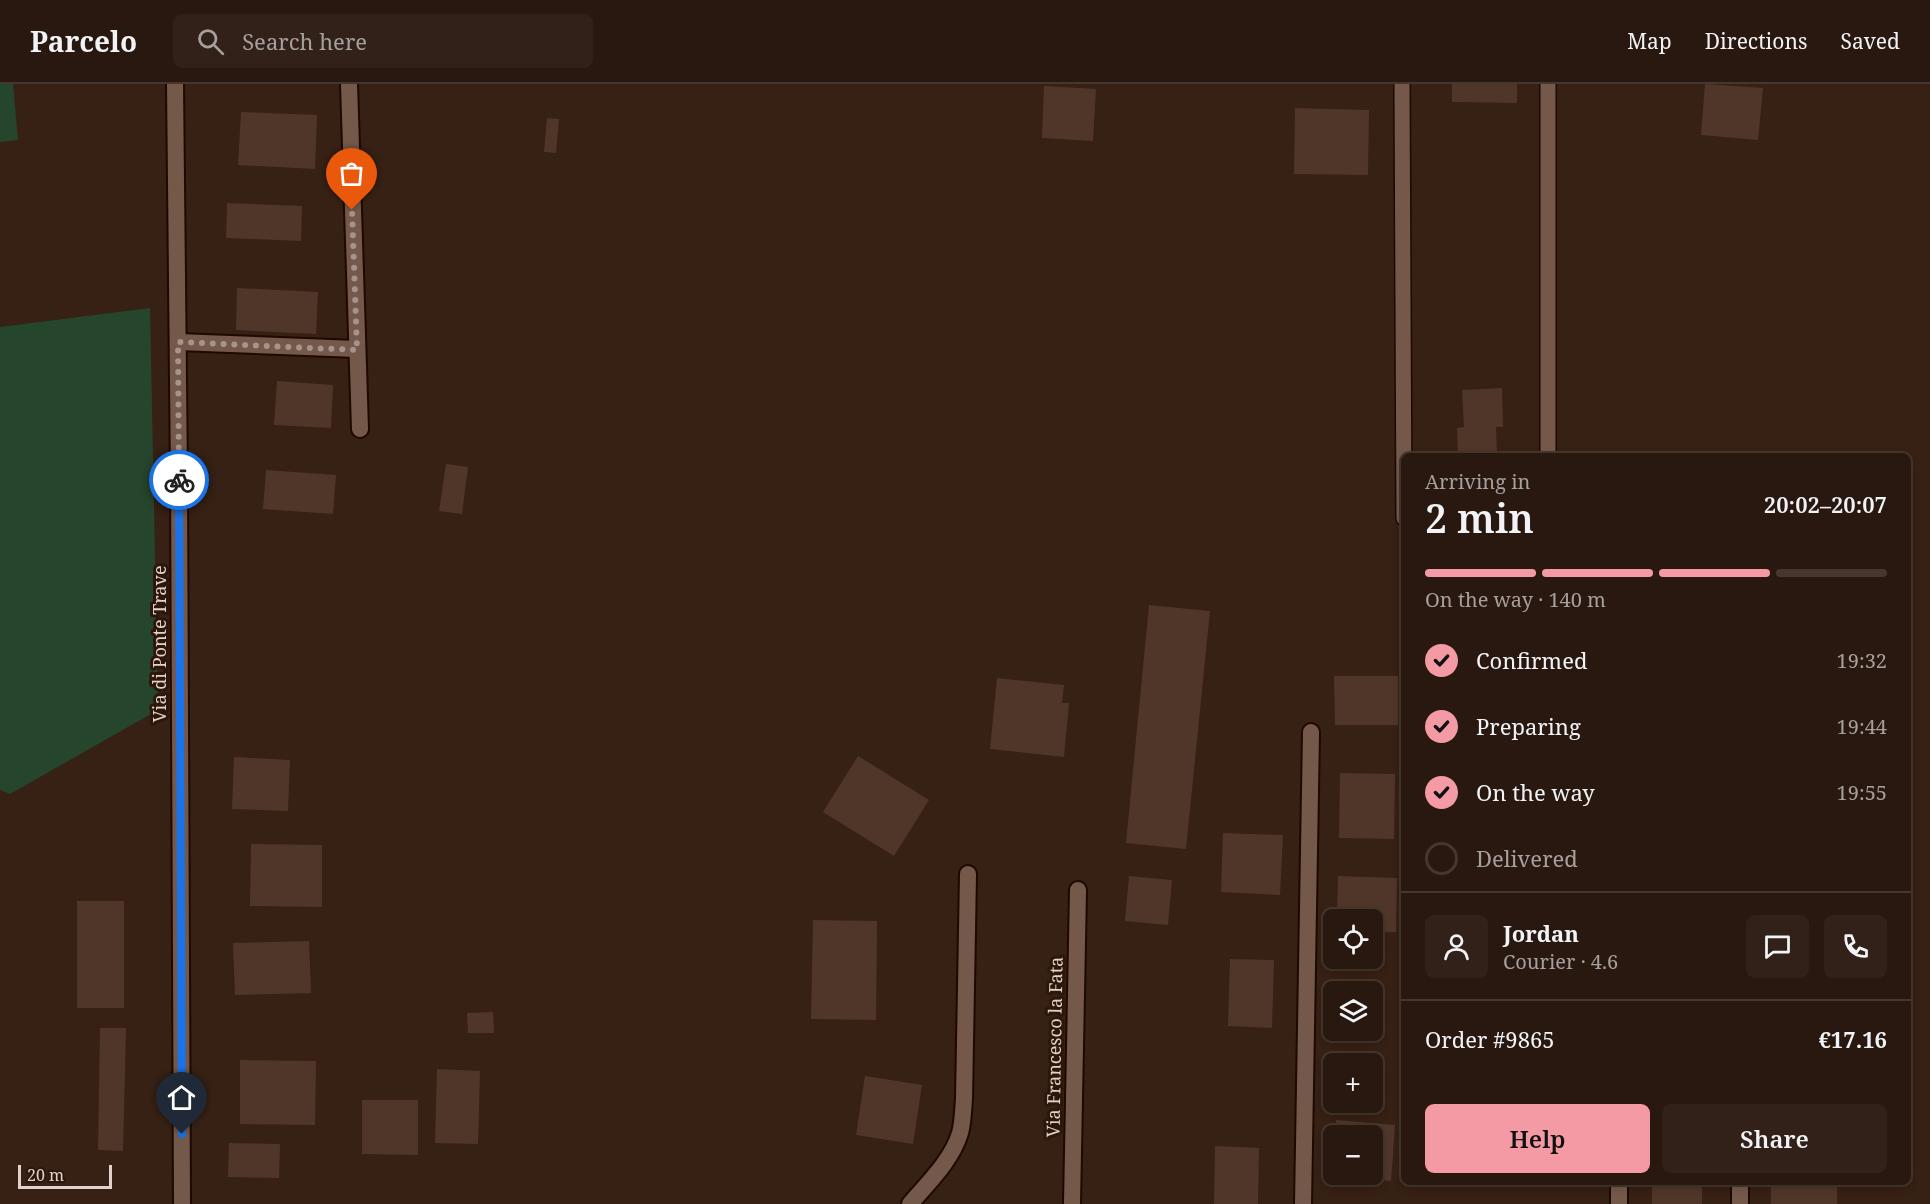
<!DOCTYPE html>
<html lang="en">
<head>
<meta charset="utf-8">
<style>
	body { margin:0; font-family:"Noto Serif",serif; background:#312118; color:#f1f3f6; height:100vh; display:flex; flex-direction:column; font-size:22px; white-space:nowrap }
	* { box-sizing:border-box; margin:0 }
	p { font-size:20px; color:#a5a09e }
	.icon { flex:none; width:33px; height:33px; fill:none; stroke:currentColor; stroke-width:2; stroke-linecap:round; stroke-linejoin:round }
	.map { position:relative; flex:1; overflow:hidden }
	.drawer { position:absolute; left:1401px; top:369px; width:510px; height:732px; display:flex; flex-direction:column; background:#29180f; border-radius:9px; box-shadow:0 3px 9px #0003,0 0 0 2px #45372f }
	.drawer>* { flex:none }
	.buttons { position:absolute; left:1323px; top:825px; display:grid; gap:12px }
	.buttons a { display:grid; place-items:center; width:60px; height:60px; border-radius:9px; background:#29180f; box-shadow:0 3px 9px #0003,0 0 0 2px #45372f; font-size:30px }
	.scale { position:absolute; left:18px; bottom:15px; width:94px; box-sizing:border-box; padding-left:6px; border:3px solid #e2d2ca; border-top:0; font-size:16px; line-height:21px; white-space:nowrap; color:#e2d2ca; -webkit-text-stroke:4px #2d170a; paint-order:stroke }
	.pin { position:absolute; display:grid; place-items:center; width:51px; height:51px; color:#fff; margin:-62px -26px; border-radius:50% 50% 50% 0; rotate:-45deg; box-shadow:0 0 6px #0007 }
	.pin .icon { rotate:45deg }
	.courier { position:absolute; display:grid; place-items:center; width:60px; height:60px; margin:-30px; border:4px solid #1a73e8; border-radius:50%; background:#fff; color:#222; box-shadow:0 2px 8px #0007 }
	.overview em { font-style:normal; font-weight:600 }
	.overview div { display:flex; flex-direction:column-reverse }
	.overview { display:flex; align-items:center; justify-content:space-between; height:102px; padding:0 24px }
	h1 { font-size:39px; font-weight:600; line-height:45px }
	.bar { display:grid; grid-template-columns:repeat(4,1fr); gap:9px 6px; align-content:center; height:72px; padding:0 24px }
	.bar i { height:8px; border-radius:4px; background:#45372f }
	.bar .selected { background:#f49aa5 }
	.bar p { grid-column:span 4 }
	.line { display:flex; align-items:center; gap:15px; padding:0 24px; border-top:2px solid #45372f }
	.line div { flex:1 }
	.round { display:grid; place-items:center; flex:none; width:63px; height:63px; border-radius:9px; background:#312118 }
	ol { padding:0 24px; list-style:none }
	li { display:flex; align-items:center; gap:18px; height:66px }
	li p { margin-inline-start:auto }
	li .icon { padding:6px; border-radius:50%; background:#f49aa5; color:#111; stroke-width:4 }
	li:last-child { color:#a5a09e }
	li i { width:33px; height:33px; border:3px solid #45372f; border-radius:50% }
	.cta { display:flex; gap:12px; margin-top:auto; padding:12px 24px }
	.cta a { flex:1; height:69px; border-radius:9px; background:#f49aa5; color:#111; font-size:24px; font-weight:600; line-height:69px; text-align:center }
	.cta a+a { background:#312118; color:#f1f3f6 }
	header { display:flex; align-items:center; gap:36px; box-sizing:border-box; height:84px; padding:0 30px; background:#29180f; border-bottom:2px solid #45372f }
	header strong { font-size:28px }
	nav { display:flex; gap:33px; margin-inline-start:auto; font-size:21px }
	.search { width:420px; height:54px; background:#312118; display:flex; align-items:center; gap:15px; box-sizing:border-box; padding:0 21px; border-radius:9px; color:#a5a09e; font-size:22px }
	.map>svg:first-child { display:block }
	.green { fill:#26452d }
	.building { fill:#4f3629 }
	.lines { fill:none; stroke-linecap:round; stroke-linejoin:round }
	.service-casing { stroke:#1e0901; stroke-width:18 }
	.minor-casing { stroke:#1e0901; stroke-width:20 }
	.service { stroke:#74594b; stroke-width:15 }
	.minor { stroke:#74594b; stroke-width:16 }
	.done { stroke:#a6948a; stroke-width:6; stroke-dasharray:0 10.8 }
	.route { stroke:#1a73e8; stroke-width:8 }
	.labels { text-anchor:middle; stroke-width:6; stroke-linejoin:round; paint-order:stroke }
	.street-label { font-size:18px; fill:#e2d2ca; stroke:#2d170a }
</style>
</head>
<body>
<header>
<strong>Parcelo</strong>
<div class="search"><svg class="icon" aria-label="search" viewBox="0 0 24 24"><circle cx="10" cy="10" r="6"/><path d="M15 15l6 6"/></svg>Search here</div>
<nav><a>Map</a><a>Directions</a><a>Saved</a></nav>
</header>
<div class="map">
<svg width="1930" height="1120" viewBox="0 0 1930 1120">
	<rect width="100%" height="100%" fill="#372014"/>
	<g class="green">
		<path d="M0 0H13L18 56 0 58Z"/>
		<path d="M150 224 158 626 10 710 0 706V243Z"/>
	</g>
	<g class="building">
		<path d="M1452 0H1517V19L1452 18Z"/>
		<path d="M1705 0 1763 4 1758 56 1701 51Z"/>
		<path d="M1044 2 1096 5 1093 57 1042 54Z"/>
		<path d="M1295 24 1369 26 1368 91 1294 90Z"/>
		<path d="M241 28 317 31 315 85 238 81Z"/>
		<path d="M547 34 559 35 556 69 544 68Z"/>
		<path d="M227 119 302 122 301 157 226 154Z"/>
		<path d="M237 204 318 208 316 250 236 246Z"/>
		<path d="M277 297 333 301 331 344 274 341Z"/>
		<path d="M1502 304 1503 343H1496L1497 372H1458L1457 344 1464 343 1462 306Z"/>
		<path d="M446 380 468 383 462 430 439 427Z"/>
		<path d="M266 386 336 391 333 430 263 425Z"/>
		<path d="M1149 521 1210 527 1186 765 1126 759Z"/>
		<path d="M1334 592H1398V641H1335Z"/>
		<path d="M997 594 1064 601 1062 619H1069L1064 673 990 665Z"/>
		<path d="M858 672 929 716 894 772 823 728Z"/>
		<path d="M234 673 290 676 288 727 232 725Z"/>
		<path d="M1340 689 1395 690 1394 755 1339 754Z"/>
		<path d="M1223 749 1283 751 1280 811 1221 808Z"/>
		<path d="M251 760 322 761V823L250 822Z"/>
		<path d="M1129 792 1172 796 1168 841 1125 837Z"/>
		<path d="M1338 792 1397 794 1396 848H1372V836H1337Z"/>
		<rect x="77" y="817" width="47" height="107"/>
		<path d="M813 836 877 837 876 936 811 935Z"/>
		<path d="M309 857 311 909 235 911 233 859Z"/>
		<path d="M1230 875 1274 876 1272 944 1228 942Z"/>
		<path d="M493 928 494 949H468L467 929Z"/>
		<path d="M100 944H126L123 1067 98 1066Z"/>
		<path d="M240 976 316 977 315 1041 240 1040Z"/>
		<path d="M437 985 480 987 478 1060 435 1059Z"/>
		<path d="M865 992 922 1001 913 1060 856 1051Z"/>
		<path d="M362 1016H418V1071L362 1070Z"/>
		<path d="M1336 1036 1395 1041 1391 1097 1329 1092 1332 1083H1334V1090H1372V1052H1335Z"/>
		<path d="M229 1059 280 1060 279 1094 228 1093Z"/>
		<path d="M1215 1062 1259 1064 1258 1120H1214Z"/>
		<rect x="1652" y="1098" width="50" height="22"/>
		<rect x="1771" y="1098" width="66" height="22"/>
	</g>
	<g class="lines">
		<g class="service-casing">
			<g id="service">
				<path d="M1402 0 1404 434"/>
				<path d="M1548 372V0"/>
			</g>
		</g>
		<g class="minor-casing">
			<g id="minor">
				<path d="M175 0 179 392 182 1120"/>
				<path d="M349 0 360 345"/>
				<path d="M178 258 357 265"/>
				<path d="M1619 1098V1120"/>
				<path d="M910 1120C928 1099 952 1076 960 1049 963 1038 963 1026 964 1015L968 790"/>
				<path d="M1072 1120 1078 806"/>
				<path d="M1303 1120 1311 648"/>
				<path d="M1740 1120V1098"/>
			</g>
		</g>
		<use href="#service" class="service"/>
		<use href="#minor" class="minor"/>
	</g>
	<g class="lines">
		<path class="done" d="M179 396 178 258 357 266 352 126"/>
		<path class="route" d="M179 396 182 1050"/>
	</g>
	<g class="labels">
		<g class="street-label">
			<text transform="translate(160 560) rotate(-90)" y="6">Via di Ponte Trave</text>
			<text transform="translate(1055 963) rotate(-89)" y="6">Via Francesco la Fata</text>
		</g>
	</g>
</svg>
<div class="buttons">
<a><svg class="icon" aria-label="locate" viewBox="0 0 24 24"><circle cx="12" cy="12" r="6"/><path d="M12 2v4M12 18v4M2 12h4M18 12h4"/></svg></a>
<a><svg class="icon" aria-label="layers" viewBox="0 0 24 24"><path d="M12 4l9 5-9 5-9-5zM3 14l9 5 9-5"/></svg></a>
<a>+</a>
<a>−</a>
</div>
<div class="scale">20 m</div>
<div class="pin" style="left:352px;top:126px;background:#ea580c"><svg class="icon" aria-label="bag" viewBox="0 0 24 24"><path d="M5 8h14l-1 12H6zM9 8a3 3 0 0 1 6 0"/></svg></div>
<div class="pin" style="left:182px;top:1050px;background:#1f2937"><svg class="icon" aria-label="home" viewBox="0 0 24 24"><path d="M3 11l9-7 9 7M6 9v11h12V9"/></svg></div>
<div class="courier" style="left:179px;top:396px"><svg class="icon" aria-label="bike" viewBox="0 0 24 24"><circle cx="6" cy="16" r="4"/><circle cx="18" cy="16" r="4"/><path d="M6 16l4-8h5l3 8M10 8l3 8H6M13 5h3"/></svg></div>
<section class="drawer">
<div class="overview"><div><h1>2 min</h1><p>Arriving in</p></div><em>20:02–20:07</em></div>
<div class="bar"><i class="selected"></i><i class="selected"></i><i class="selected"></i><i></i><p>On the way · 140 m</p></div>
<ol>
<li><svg class="icon" aria-label="check" viewBox="0 0 24 24"><path d="M5 12l5 5 9-10"/></svg>Confirmed<p>19:32</p></li>
<li><svg class="icon" aria-label="check" viewBox="0 0 24 24"><path d="M5 12l5 5 9-10"/></svg>Preparing<p>19:44</p></li>
<li><svg class="icon" aria-label="check" viewBox="0 0 24 24"><path d="M5 12l5 5 9-10"/></svg>On the way<p>19:55</p></li>
<li><i></i>Delivered</li>
</ol>
<div class="line" style="height:108px"><a class="round"><svg class="icon" aria-label="person" viewBox="0 0 24 24"><circle cx="12" cy="8" r="4"/><path d="M4 21q1-7 8-7t8 7"/></svg></a><div><b>Jordan</b><p>Courier · 4.6</p></div><a class="round"><svg class="icon" aria-label="chat" viewBox="0 0 24 24"><path d="M4 5h16v11H9l-5 4z"/></svg></a><a class="round"><svg class="icon" aria-label="phone" viewBox="0 0 24 24"><path d="M5 4h4l2 5-3 2q2 4 5 5l2-3 5 2v4C11 20 4 13 5 4z"/></svg></a></div>
<div class="line" style="height:78px"><div>Order #9865</div><b>€17.16</b></div>
<div class="cta"><a>Help</a><a>Share</a></div>
</section>
</div>
</body>
</html>
